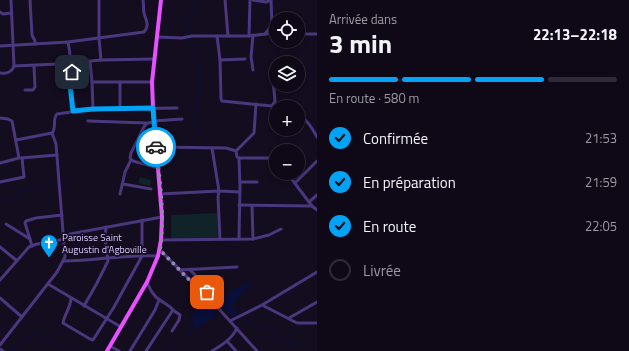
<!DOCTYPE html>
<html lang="fr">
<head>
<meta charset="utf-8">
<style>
	body { margin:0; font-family:"Titillium Web",sans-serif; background:#181220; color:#f1f3f6; height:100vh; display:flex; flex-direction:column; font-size:15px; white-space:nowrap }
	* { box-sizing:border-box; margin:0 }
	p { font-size:13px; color:#9b9aa1 }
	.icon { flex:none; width:22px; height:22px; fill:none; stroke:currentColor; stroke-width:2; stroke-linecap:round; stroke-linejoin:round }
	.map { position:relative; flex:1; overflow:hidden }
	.sheet { display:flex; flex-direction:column; background:#0f0917; width:312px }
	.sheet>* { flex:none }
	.fabs { position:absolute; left:269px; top:12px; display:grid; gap:8px }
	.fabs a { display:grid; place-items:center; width:36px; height:36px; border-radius:50%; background:#0f0917; box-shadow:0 2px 6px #0003,0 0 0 1px #2f2a36; font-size:20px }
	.pin { position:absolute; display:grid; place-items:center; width:34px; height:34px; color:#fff; margin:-17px; border-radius:8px; box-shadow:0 2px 6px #0006 }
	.courier { position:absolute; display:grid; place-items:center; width:40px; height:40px; margin:-20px; border:3px solid #00a3f5; border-radius:50%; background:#fff; color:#222; box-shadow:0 1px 5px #0007 }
	.headline em { font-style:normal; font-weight:700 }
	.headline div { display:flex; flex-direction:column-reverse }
	.headline { display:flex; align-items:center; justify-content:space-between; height:68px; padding:0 12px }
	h1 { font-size:26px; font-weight:700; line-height:30px }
	.bar { display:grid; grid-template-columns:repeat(4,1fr); gap:6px 4px; align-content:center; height:48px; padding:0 12px }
	.bar i { height:5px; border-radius:3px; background:#2f2a36 }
	.bar .current { background:#00a3f5 }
	.bar p { grid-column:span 4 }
	ol { padding:0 12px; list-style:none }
	li { display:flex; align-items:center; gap:12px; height:44px }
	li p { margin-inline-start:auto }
	li .icon { padding:4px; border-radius:50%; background:#00a3f5; color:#111; stroke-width:4 }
	li:last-child { color:#9b9aa1 }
	li i { width:22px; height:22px; border:2px solid #2f2a36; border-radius:50% }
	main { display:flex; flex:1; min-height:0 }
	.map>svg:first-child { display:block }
	.green { fill:#0f2329 }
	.water { fill:#090f3b }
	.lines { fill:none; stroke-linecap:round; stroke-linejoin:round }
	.stream { stroke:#090f3b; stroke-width:1 }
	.minor { stroke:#4a377e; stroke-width:3 }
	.major { stroke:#e751ff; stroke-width:4 }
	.done { stroke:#9688b1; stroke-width:4; stroke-dasharray:0 7.2 }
	.route { stroke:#00a3f5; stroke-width:5 }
	.labels { text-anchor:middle; stroke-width:3.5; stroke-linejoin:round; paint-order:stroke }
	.poi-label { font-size:10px; fill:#dccaff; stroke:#140c1f; text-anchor:start }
</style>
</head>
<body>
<main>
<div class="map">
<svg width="317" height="351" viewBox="0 0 317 351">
	<rect width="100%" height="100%" fill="#140c1f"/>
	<g class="green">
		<path d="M140 177 151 180 150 186 138 183Z"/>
		<path d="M217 213 218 238 171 240V215Z"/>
	</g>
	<g class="water">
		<path d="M247 282H249L248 286 232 305V307H235L238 313 236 316 229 313 218 302V300Z"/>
		<path d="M204 301 215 315 213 318 197 328H194L192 315 200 304Z"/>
	</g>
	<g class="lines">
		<g class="stream">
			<path d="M189 35C185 21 191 11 198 0"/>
			<path d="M189 38 197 57 199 78V95L194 119V125L202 135"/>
			<path d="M61 181 73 177"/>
			<path d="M0 200C14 198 26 190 39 186 46 185 51 185 58 182"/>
			<path d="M239 313 247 320 263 326 285 342 313 344 317 343"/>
			<path d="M214 314 222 307"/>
			<path d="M12 351 27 337 36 334 72 351"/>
			<path d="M167 351 195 327"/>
		</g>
		<g class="minor">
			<path d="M11 0 14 66"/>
			<path d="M30 0 32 35 35 41V44"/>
			<path d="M99 0V38L101 60"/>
			<path d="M225 0 228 36"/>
			<path d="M253 0 266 2 271 0"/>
			<path d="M0 12 3 14 11 13"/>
			<path d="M265 34 276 33"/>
			<path d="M298 34H317"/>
			<path d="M253 35 251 57 253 70"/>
			<path d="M217 36 220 60 221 99 222 101 272 106 275 101 273 80"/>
			<path d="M249 36 250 0"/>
			<path d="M157 37 182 38 192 36H249L265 34 272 25 271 0"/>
			<path d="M68 42 144 32C150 25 146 21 144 13 143 9 144 4 143 0"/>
			<path d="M0 46 68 42C73 65 70 88 73 111"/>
			<path d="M220 60 245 59"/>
			<path d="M90 62 92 82"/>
			<path d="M0 73C6 74 12 72 14 66L57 64 101 60 154 59"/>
			<path d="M120 82V109"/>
			<path d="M25 90H33L35 87 34 66"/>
			<path d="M93 109 92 82H152"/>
			<path d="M298 115C307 119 312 128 317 137"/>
			<path d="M0 118 8 119 12 121 19 158 0 163"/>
			<path d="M88 121 146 123"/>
			<path d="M154 121 182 119"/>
			<path d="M154 122 148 123 145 125 131 153 130 158 133 161 158 168"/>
			<path d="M16 140 52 133C57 127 52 119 57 114L93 109 177 108"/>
			<path d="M156 147 226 148 236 151 237 157 239 158H276"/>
			<path d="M212 148 219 191 240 192"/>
			<path d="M236 151 254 133 256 104"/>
			<path d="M21 158 57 155"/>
			<path d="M239 158 240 187 239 239"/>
			<path d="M287 173 312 206 317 210"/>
			<path d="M0 182 24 177 22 158"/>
			<path d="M240 182H257"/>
			<path d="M295 183 317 161"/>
			<path d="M123 184 151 189"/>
			<path d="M120 194 125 172 131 160"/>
			<path d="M160 194 219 191 218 197 220 239"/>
			<path d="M309 202 317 195"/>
			<path d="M239 205 312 206"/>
			<path d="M252 206 253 239"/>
			<path d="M6 224 30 239"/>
			<path d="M161 240 253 239 269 235 281 229"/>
			<path d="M32 246 25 223 26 221 36 218 62 215"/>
			<path d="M0 247 16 260"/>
			<path d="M160 250 219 309 257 351"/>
			<path d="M64 261C95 261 126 254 158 256"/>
			<path d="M189 269 207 287 208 290 205 296"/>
			<path d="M179 270 237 267"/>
			<path d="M0 280 29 247 37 244 60 240 70 234 162 217"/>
			<path d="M48 284 121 327"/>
			<path d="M0 298 22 317"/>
			<path d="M71 299C70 309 64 315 63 323L90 339 93 340 114 307 142 256V220"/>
			<path d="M262 305 297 323H317"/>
			<path d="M84 306 97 283 108 261 105 238 106 227"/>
			<path d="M289 318 317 302"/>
			<path d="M230 321 262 305 317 272"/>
			<path d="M172 331 179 320 180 315 173 310"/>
			<path d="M227 341 236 351"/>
			<path d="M0 345 57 272 65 257 56 144 52 133"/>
			<path d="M110 346 119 351"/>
			<path d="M0 349 3 351"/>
			<path d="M130 351 155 310 159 300"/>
			<path d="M146 351 173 310C169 305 165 304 160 300 153 296 150 289 147 282"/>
			<path d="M212 351C222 345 232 339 237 328"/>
		</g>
		<path class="major" d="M107 351 147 282 158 256 161 240 162 217 153 108 152 82 161 0"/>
	</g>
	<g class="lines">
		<path class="done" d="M156 147C160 181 165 216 160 250L205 296 207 292"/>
		<path class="route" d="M72 72 70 85 73 111 93 109 153 108 156 147"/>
	</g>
	<defs>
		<g id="church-pin" transform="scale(0.9)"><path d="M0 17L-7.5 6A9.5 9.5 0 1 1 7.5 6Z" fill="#00a3f5" stroke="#140c1f"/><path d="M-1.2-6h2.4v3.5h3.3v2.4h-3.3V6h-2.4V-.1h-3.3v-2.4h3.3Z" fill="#fff"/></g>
	</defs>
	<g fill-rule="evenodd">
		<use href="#church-pin" x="49" y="243"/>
	</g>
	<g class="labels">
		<g class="poi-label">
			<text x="62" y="241">Paroisse Saint<tspan x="62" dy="12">Augustin d'Agboville</tspan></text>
		</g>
	</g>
</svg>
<div class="fabs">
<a><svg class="icon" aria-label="locate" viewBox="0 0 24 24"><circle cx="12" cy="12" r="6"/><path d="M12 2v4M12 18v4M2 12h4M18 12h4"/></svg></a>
<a><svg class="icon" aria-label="layers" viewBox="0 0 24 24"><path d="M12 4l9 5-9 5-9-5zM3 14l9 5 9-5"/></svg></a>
<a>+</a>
<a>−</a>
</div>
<div class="pin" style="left:207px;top:292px;background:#ea580c"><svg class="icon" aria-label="bag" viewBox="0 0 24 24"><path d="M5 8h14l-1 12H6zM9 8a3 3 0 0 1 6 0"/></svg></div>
<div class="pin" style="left:72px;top:72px;background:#1f2937"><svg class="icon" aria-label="home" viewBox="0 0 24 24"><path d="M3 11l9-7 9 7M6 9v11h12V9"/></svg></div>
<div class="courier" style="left:156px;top:147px"><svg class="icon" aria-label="car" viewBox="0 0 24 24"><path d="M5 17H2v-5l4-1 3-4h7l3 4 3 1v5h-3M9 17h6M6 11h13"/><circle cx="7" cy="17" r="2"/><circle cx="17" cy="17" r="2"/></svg></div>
</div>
<section class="sheet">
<div class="headline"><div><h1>3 min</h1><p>Arrivée dans</p></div><em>22:13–22:18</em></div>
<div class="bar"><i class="current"></i><i class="current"></i><i class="current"></i><i></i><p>En route · 580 m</p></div>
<ol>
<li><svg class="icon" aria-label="check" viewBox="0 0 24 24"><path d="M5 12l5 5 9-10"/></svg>Confirmée<p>21:53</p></li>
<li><svg class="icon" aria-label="check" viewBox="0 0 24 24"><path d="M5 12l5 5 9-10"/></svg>En préparation<p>21:59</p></li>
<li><svg class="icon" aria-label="check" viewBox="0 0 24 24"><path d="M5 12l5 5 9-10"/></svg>En route<p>22:05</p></li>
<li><i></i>Livrée</li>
</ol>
</section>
</main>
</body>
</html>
